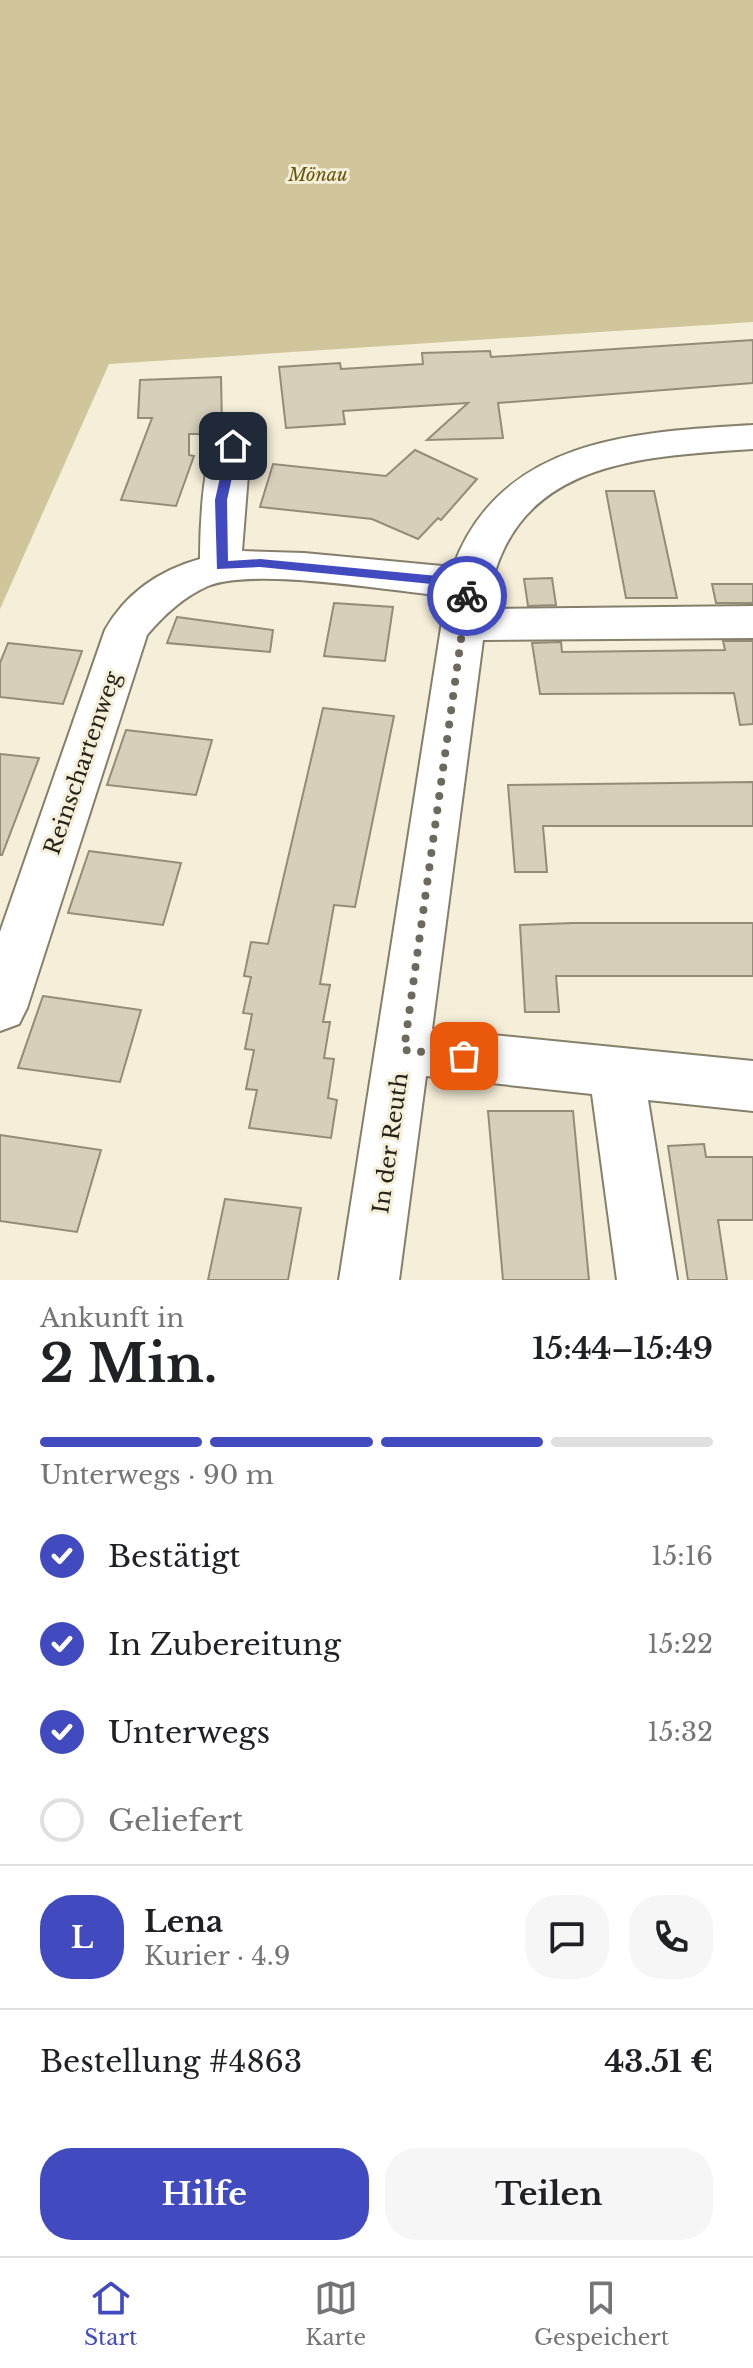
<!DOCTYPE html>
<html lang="de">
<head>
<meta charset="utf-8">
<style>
	body { margin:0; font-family:"Libre Baskerville",serif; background:#f6f6f6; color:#202124; height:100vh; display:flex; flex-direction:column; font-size:30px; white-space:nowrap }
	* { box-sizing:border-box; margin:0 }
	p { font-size:26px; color:#757577 }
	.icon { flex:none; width:44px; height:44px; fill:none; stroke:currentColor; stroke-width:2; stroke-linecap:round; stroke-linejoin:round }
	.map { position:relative; height:1280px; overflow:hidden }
	.drawer { display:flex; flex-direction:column; background:#fff; flex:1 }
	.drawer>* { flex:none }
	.pin { position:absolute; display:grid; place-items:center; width:68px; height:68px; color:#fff; margin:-34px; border-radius:16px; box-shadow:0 4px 12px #0006 }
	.courier { position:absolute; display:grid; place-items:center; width:80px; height:80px; margin:-40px; border:6px solid #414bbf; border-radius:50%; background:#fff; color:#222; box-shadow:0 2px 10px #0007 }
	.headline em { font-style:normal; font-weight:800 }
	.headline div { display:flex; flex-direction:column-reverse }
	.headline { display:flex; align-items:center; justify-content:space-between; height:136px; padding:0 40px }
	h1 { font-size:52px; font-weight:800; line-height:60px }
	.bar { display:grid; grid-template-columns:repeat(4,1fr); gap:12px 8px; align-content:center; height:96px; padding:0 40px }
	.bar i { height:10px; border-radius:6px; background:#e0e0e0 }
	.bar .selected { background:#414bbf }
	.bar p { grid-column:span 4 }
	.line { display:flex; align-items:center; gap:20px; padding:0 40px; border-top:2px solid #e0e0e0 }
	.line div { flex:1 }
	.round { display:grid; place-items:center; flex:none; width:84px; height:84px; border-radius:32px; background:#f6f6f6 }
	ol { padding:0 40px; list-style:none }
	li { display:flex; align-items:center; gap:24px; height:88px }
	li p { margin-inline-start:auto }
	li .icon { padding:8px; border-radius:50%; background:#414bbf; color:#fff; stroke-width:4 }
	li:last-child { color:#757577 }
	li i { width:44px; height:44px; border:4px solid #e0e0e0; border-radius:50% }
	.button { display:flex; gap:16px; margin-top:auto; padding:16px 40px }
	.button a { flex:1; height:92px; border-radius:32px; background:#414bbf; color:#fff; font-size:32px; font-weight:800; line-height:92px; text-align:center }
	.button a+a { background:#f6f6f6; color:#202124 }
	.tab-bar { display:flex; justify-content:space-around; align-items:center; height:112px; border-top:2px solid #e0e0e0; background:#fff; font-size:22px; color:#757577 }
	.tab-bar a { display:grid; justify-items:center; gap:4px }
	.tab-bar .selected { color:#414bbf }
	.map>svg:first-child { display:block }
	.green { fill:#d1c59b }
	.building { fill:#d6cfba; stroke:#928c78; stroke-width:2 }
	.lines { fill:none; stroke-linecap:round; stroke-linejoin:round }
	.minor-casing { stroke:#857f6b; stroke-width:4 }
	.minor { fill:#fff; fill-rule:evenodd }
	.route { fill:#414bbf }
	.done { stroke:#6d695c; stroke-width:8; stroke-dasharray:0 14.4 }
	.labels { text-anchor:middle; stroke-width:6; stroke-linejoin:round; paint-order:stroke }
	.far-park-label { font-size:18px; font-style:italic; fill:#66540a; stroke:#f5eed8 }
	.street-label { font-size:22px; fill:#242219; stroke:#f5eed8 }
</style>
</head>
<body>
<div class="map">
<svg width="753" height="1280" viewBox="0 0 753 1280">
	<rect width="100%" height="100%" fill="#f5eed8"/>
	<path class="green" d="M0 0H753V322L109 364 0 609Z"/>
	<g class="building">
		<path d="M753 340V383L498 403 503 438 427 440 468 403 343 411 345 424 286 428 279 367 340 363 341 369 423 364 422 353 490 351 491 357Z"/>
		<path d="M221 377 222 427 203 428 201 434H189V455L194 456 176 506 121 500 152 418H138L140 380Z"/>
		<path d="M415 450 477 479 441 520 438 518 418 539 372 519 260 507 273 464 386 476Z"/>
		<path d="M606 491H654L677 598H626Z"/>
		<path d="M552 578 556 605 528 606 524 579Z"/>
		<path d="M712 584H753V603H716Z"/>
		<path d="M334 603 393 607 385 661 324 656Z"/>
		<path d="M177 617 273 630 270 652 167 643Z"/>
		<path d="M723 641H753V724L740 725 734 693 540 694 532 643 561 642 562 652 725 650Z"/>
		<path d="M8 643 82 651 63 704 0 697V663Z"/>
		<path d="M323 708 394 716 355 907 334 905 320 984 330 985 323 1022H330L324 1058 334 1059 328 1098 337 1100 331 1138 249 1128 257 1090 246 1089 254 1050 245 1049 252 1014 243 1013 251 977 244 976 251 942 268 944Z"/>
		<path d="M126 730 212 740 196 795 107 785Z"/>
		<path d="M0 754 39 758 2 855H0Z"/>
		<path d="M753 782V826H543L547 872H515L508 785Z"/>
		<path d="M89 851 181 863 163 925 68 913Z"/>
		<path d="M573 923H753V976H556L559 1012H525L520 925Z"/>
		<path d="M43 996 141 1010 120 1082 18 1068Z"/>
		<path d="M488 1111H573L589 1280H503Z"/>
		<path d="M0 1135 101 1150 77 1232 0 1221Z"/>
		<path d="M704 1144 706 1157H753V1220H718L727 1280H688L668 1146Z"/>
		<path d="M225 1199 301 1208 288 1280H208Z"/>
	</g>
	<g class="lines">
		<g class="minor-casing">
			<path id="minor" d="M753 425V449C633 457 506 462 487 609L753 606V638L483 640 432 1029 753 1061V1111L648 1100 677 1280H617L592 1094 426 1076 399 1280H339L446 596C390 591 255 567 208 586 183 597 164 615 147 635L27 1008 19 1024 0 1031V932L105 630C126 593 160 570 200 559 200 534 202 456 218 439 229 427 246 426 260 430L265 439 260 448 251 453 249 462 242 551 304 553 453 567C500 438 636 432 753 425Z"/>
		</g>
		<use href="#minor" class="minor"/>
	</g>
	<path class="route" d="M233 442 239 446 227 500 228 561 260 559 469 579 475 583 471 599H462V587L260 567 217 569 215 500 227 446Z"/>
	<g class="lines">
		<path class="done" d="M464 1056 404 1050 467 596"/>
	</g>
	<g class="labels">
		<g class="far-park-label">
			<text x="318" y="181">Mönau</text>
		</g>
		<g class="street-label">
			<text transform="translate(82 763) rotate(-71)" y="8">Reinschartenweg</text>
			<text transform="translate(390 1143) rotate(-82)" y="8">In der Reuth</text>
		</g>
	</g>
</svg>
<div class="pin" style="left:464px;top:1056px;background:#ea580c"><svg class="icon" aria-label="bag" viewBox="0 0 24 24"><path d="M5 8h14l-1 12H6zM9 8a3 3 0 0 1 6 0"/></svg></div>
<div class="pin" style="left:233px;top:446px;background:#1f2937"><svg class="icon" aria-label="home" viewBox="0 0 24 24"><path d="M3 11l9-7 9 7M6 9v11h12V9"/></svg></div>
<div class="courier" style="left:467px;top:596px"><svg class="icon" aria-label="bike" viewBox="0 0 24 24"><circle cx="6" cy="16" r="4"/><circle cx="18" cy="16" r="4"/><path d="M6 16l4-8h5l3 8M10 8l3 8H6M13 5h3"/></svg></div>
</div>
<section class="drawer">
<div class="headline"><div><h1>2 Min.</h1><p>Ankunft in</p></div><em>15:44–15:49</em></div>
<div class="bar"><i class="selected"></i><i class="selected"></i><i class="selected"></i><i></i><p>Unterwegs · 90 m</p></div>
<ol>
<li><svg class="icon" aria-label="check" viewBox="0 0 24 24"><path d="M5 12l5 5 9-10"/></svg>Bestätigt<p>15:16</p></li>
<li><svg class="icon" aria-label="check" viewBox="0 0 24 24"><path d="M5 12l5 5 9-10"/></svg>In Zubereitung<p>15:22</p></li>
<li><svg class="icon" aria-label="check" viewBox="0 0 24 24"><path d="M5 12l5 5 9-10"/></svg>Unterwegs<p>15:32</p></li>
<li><i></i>Geliefert</li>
</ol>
<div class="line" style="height:144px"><b class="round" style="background:#414bbf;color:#fff">L</b><div><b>Lena</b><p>Kurier · 4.9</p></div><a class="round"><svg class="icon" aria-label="chat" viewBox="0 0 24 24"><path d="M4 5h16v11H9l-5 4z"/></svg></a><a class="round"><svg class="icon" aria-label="phone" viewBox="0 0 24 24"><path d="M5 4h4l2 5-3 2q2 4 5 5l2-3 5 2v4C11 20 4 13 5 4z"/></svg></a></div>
<div class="line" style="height:104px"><div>Bestellung #4863</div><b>43.51 €</b></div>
<div class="button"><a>Hilfe</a><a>Teilen</a></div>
</section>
<nav class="tab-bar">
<a class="selected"><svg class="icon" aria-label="home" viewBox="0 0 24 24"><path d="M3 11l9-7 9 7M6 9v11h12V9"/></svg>Start</a>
<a><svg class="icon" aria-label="map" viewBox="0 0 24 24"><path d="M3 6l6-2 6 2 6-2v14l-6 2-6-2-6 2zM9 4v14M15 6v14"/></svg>Karte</a>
<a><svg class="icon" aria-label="saved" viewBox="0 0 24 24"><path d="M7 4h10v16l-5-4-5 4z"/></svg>Gespeichert</a>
</nav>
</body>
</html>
